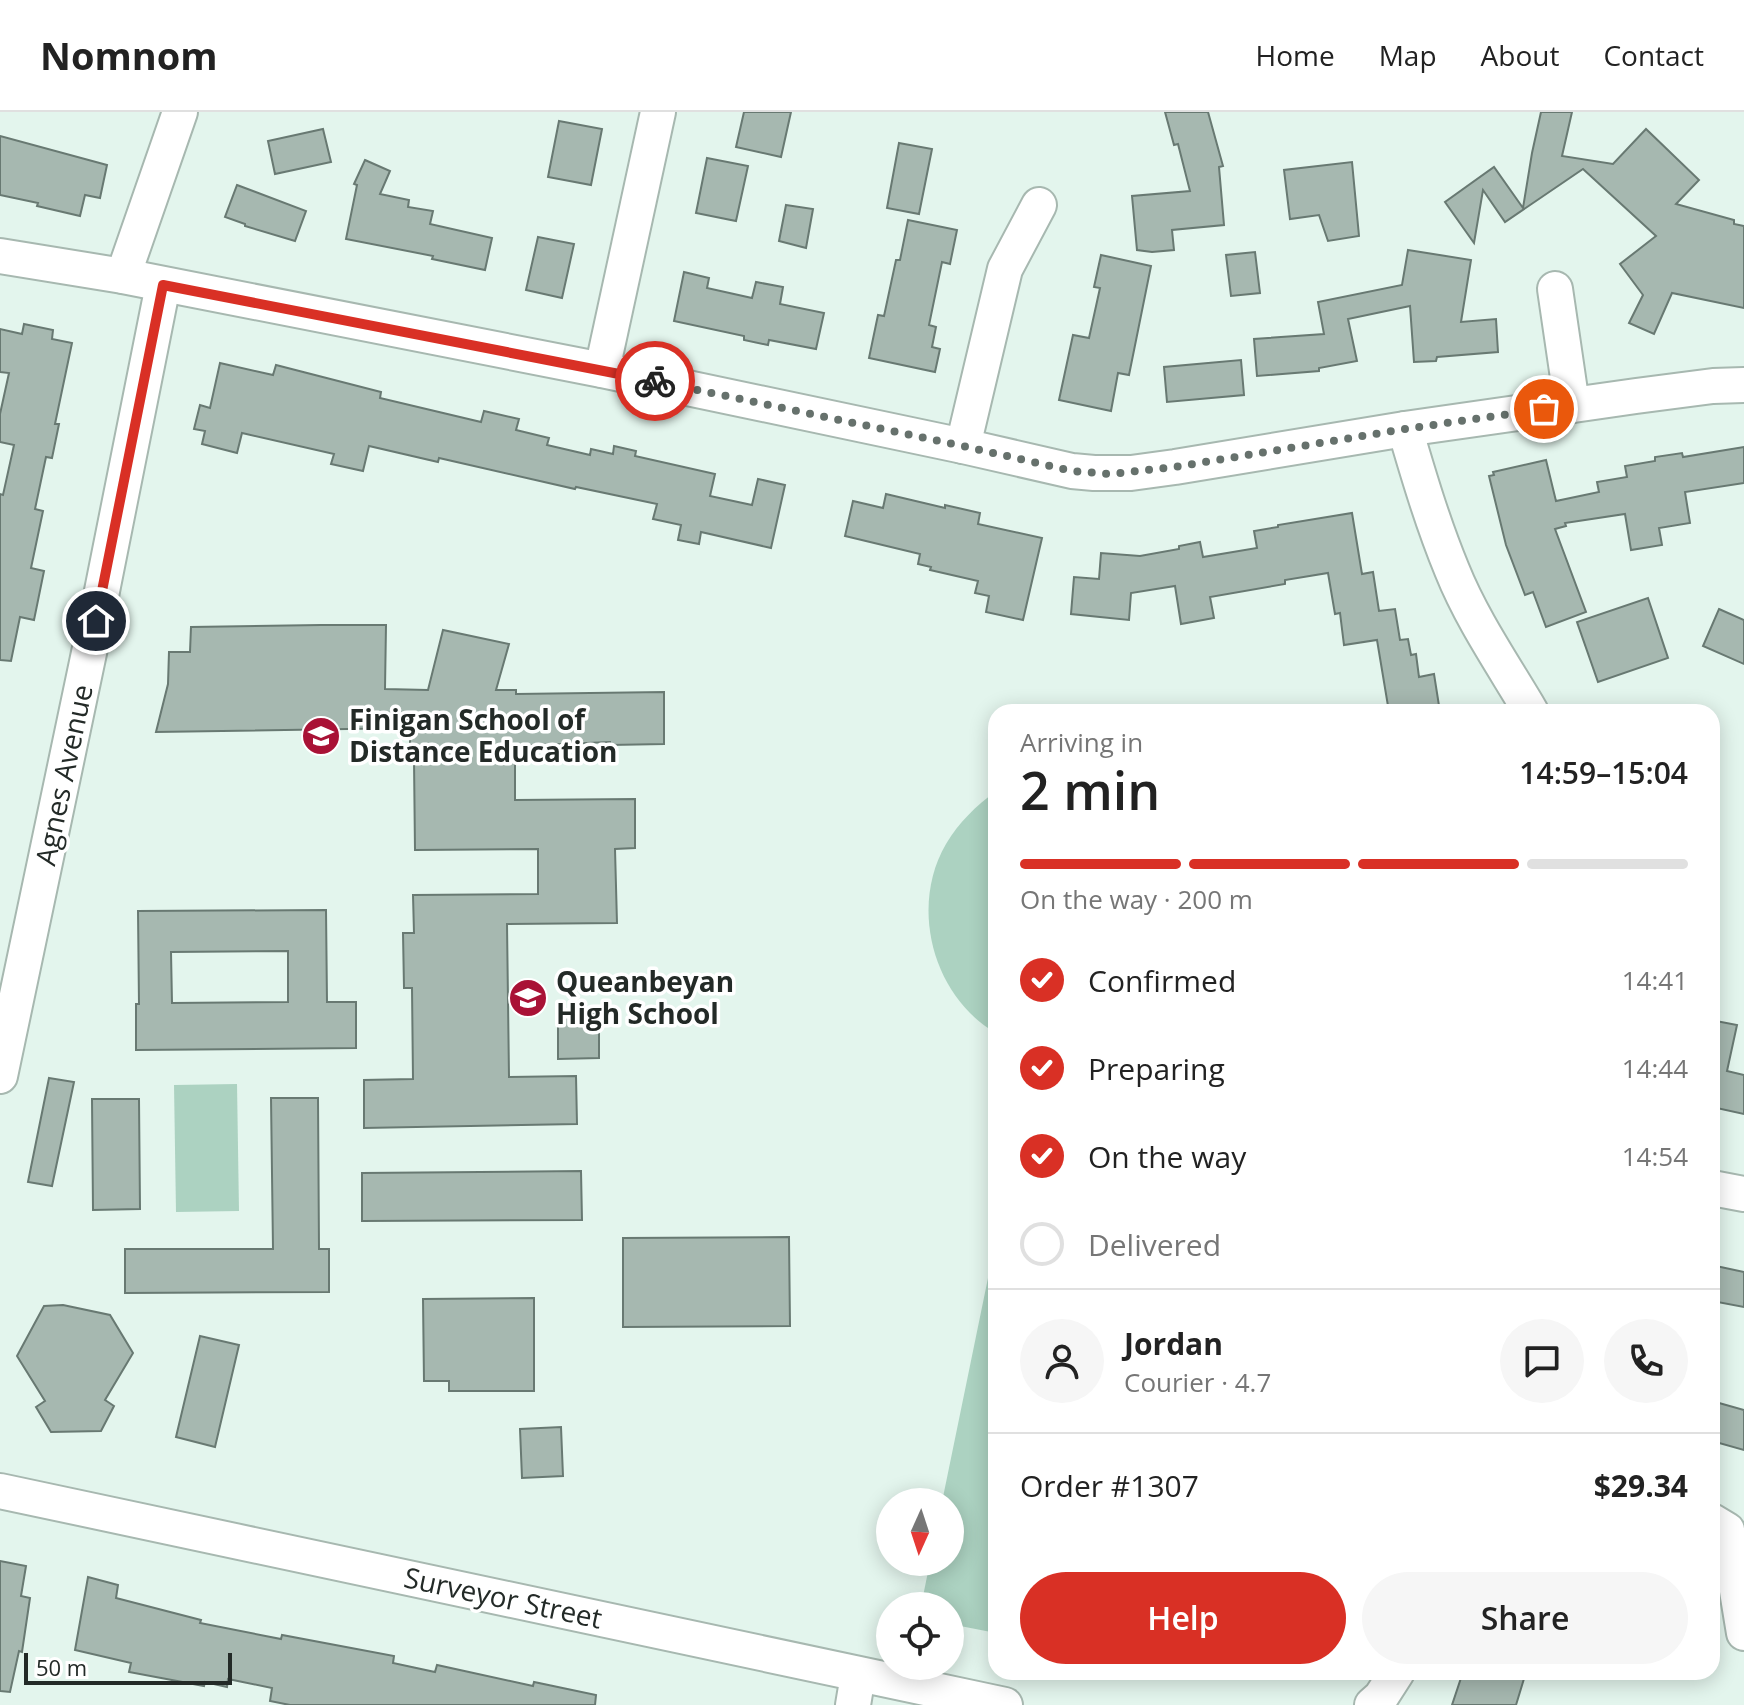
<!DOCTYPE html>
<html lang="en">
<head>
<meta charset="utf-8">
<style>
	body { margin:0; font-family:"Open Sans",sans-serif; background:#f6f6f6; color:#222; height:100vh; display:flex; flex-direction:column; font-size:30px; white-space:nowrap }
	* { box-sizing:border-box; margin:0 }
	p { font-size:26px; color:#767676 }
	.icon { flex:none; width:44px; height:44px; fill:none; stroke:currentColor; stroke-width:2; stroke-linecap:round; stroke-linejoin:round }
	.map { position:relative; flex:1; overflow:hidden }
	.panel { position:absolute; left:988px; top:592px; width:732px; height:976px; display:flex; flex-direction:column; background:#fff; border-radius:24px; box-shadow:0 4px 20px #0003 }
	.panel>* { flex:none }
	.needle { width:52px; rotate:183deg }
	.buttons { position:absolute; left:876px; top:1376px; display:grid; gap:16px }
	.buttons a { display:grid; place-items:center; width:88px; height:88px; border-radius:50%; background:#fff; box-shadow:0 4px 20px #0003; font-size:40px }
	.scale { position:absolute; left:24px; bottom:20px; width:208px; box-sizing:border-box; padding-left:8px; border:4px solid #232a27; border-top:0; font-size:22px; line-height:28px; white-space:nowrap; color:#232a27; -webkit-text-stroke:6px #fff; paint-order:stroke }
	.pin { position:absolute; display:grid; place-items:center; width:68px; height:68px; color:#fff; margin:-34px; border:4px solid #fff; border-radius:50%; box-shadow:0 2px 8px #0007 }
	.courier { position:absolute; display:grid; place-items:center; width:80px; height:80px; margin:-40px; border:6px solid #d93025; border-radius:50%; background:#fff; color:#222; box-shadow:0 2px 10px #0007 }
	.summary em { font-style:normal; font-weight:600 }
	.summary div { display:flex; flex-direction:column-reverse }
	.summary { display:flex; align-items:center; justify-content:space-between; height:136px; padding:0 32px }
	h1 { font-size:52px; font-weight:600; line-height:60px }
	.bar { display:grid; grid-template-columns:repeat(4,1fr); gap:12px 8px; align-content:center; height:96px; padding:0 32px }
	.bar i { height:10px; border-radius:6px; background:#e0e0e0 }
	.bar .active { background:#d93025 }
	.bar p { grid-column:span 4 }
	.line { display:flex; align-items:center; gap:20px; padding:0 32px; border-top:2px solid #e0e0e0 }
	.line div { flex:1 }
	.round { display:grid; place-items:center; flex:none; width:84px; height:84px; border-radius:42px; background:#f6f6f6 }
	ol { padding:0 32px; list-style:none }
	li { display:flex; align-items:center; gap:24px; height:88px }
	li p { margin-inline-start:auto }
	li .icon { padding:8px; border-radius:50%; background:#d93025; color:#fff; stroke-width:4 }
	li:last-child { color:#767676 }
	li i { width:44px; height:44px; border:4px solid #e0e0e0; border-radius:50% }
	.cta { display:flex; gap:16px; margin-top:auto; padding:16px 32px }
	.cta a { flex:1; height:92px; border-radius:48px; background:#d93025; color:#fff; font-size:32px; font-weight:600; line-height:92px; text-align:center }
	.cta a+a { background:#f6f6f6; color:#222 }
	header { display:flex; align-items:center; gap:48px; box-sizing:border-box; height:112px; padding:0 40px; background:#fff; border-bottom:2px solid #e0e0e0 }
	header strong { font-size:38px }
	nav { display:flex; gap:44px; margin-inline-start:auto; font-size:28px }
	.map>svg:first-child { display:block }
	.green { fill:#acd2c1 }
	.building { fill:#a6b8b0; stroke:#687972; stroke-width:2; fill-rule:evenodd }
	.lines { fill:none; stroke-linecap:round; stroke-linejoin:round }
	.minor-casing { stroke:#a7b8b0; stroke-width:38 }
	.minor { stroke:#fff; stroke-width:34 }
	.done { stroke:#66716c; stroke-width:8; stroke-dasharray:0 14.4 }
	.route { stroke:#d93025; stroke-width:10 }
	.labels { text-anchor:middle; stroke-width:7; stroke-linejoin:round; paint-order:stroke }
	.poi-label { font-size:28px; font-weight:bold; fill:#232a27; stroke:#fff; text-anchor:start }
	.street-label { font-size:28px; fill:#232a27; stroke:#fff }
</style>
</head>
<body>
<header>
<strong>Nomnom</strong>
<nav><a>Home</a><a>Map</a><a>About</a><a>Contact</a></nav>
</header>
<div class="map">
<svg width="1744" height="1593" viewBox="0 0 1744 1593">
	<rect width="100%" height="100%" fill="#e3f5ed"/>
	<g class="green">
		<path d="M996 679V921C933 885 909 795 946 732 959 710 976 694 996 679Z"/>
		<path d="M237 972 239 1099 176 1100 174 973Z"/>
		<path d="M996 1127V1521L950 1512V1494H921L930 1450H950V1390H942Z"/>
	</g>
	<g class="building">
		<path d="M744 0H791L781 45 736 35Z"/>
		<path d="M1165 0H1208L1223 54 1219 55 1224 113 1172 118 1174 138 1152 140 1137 138 1132 84 1190 79 1178 32 1174 33Z"/>
		<path d="M1541 0H1572L1562 44 1613 52 1646 17 1699 68 1676 92 1734 108V112L1744 114V196L1672 181 1654 222 1629 211 1643 183 1620 152 1656 124 1583 57 1505 110 1483 78 1474 131 1445 90 1494 55 1523 96 1532 41Z"/>
		<path d="M559 9 602 17 591 73 548 65Z"/>
		<path d="M323 17 331 50 275 62 268 29Z"/>
		<path d="M0 24 107 53 100 86 85 83 80 104 37 94 38 91 0 83Z"/>
		<path d="M899 31 932 37 919 102 887 96Z"/>
		<path d="M707 46 748 54 736 109 696 101Z"/>
		<path d="M365 48 390 59 380 82 409 88 408 95 433 99 430 112 492 126 485 158 432 147 433 144 346 127 357 73 354 72Z"/>
		<path d="M1352 50 1359 124 1328 129 1319 103 1290 107 1284 58Z"/>
		<path d="M237 73 306 99 295 129 245 114V112L225 105Z"/>
		<path d="M786 93 813 97 806 136 779 129Z"/>
		<path d="M908 108 957 118 950 152 942 150 929 213 936 215 932 235 940 237 935 260 869 246 878 203 884 204 896 148H900Z"/>
		<path d="M538 125 574 132 562 186 526 178Z"/>
		<path d="M1408 138 1471 148 1461 210 1496 207 1498 240 1437 245 1436 249 1414 250 1410 194 1348 207 1357 249 1319 256V259L1257 264 1254 227 1324 222 1318 190 1402 173Z"/>
		<path d="M1255 140 1260 181 1231 184 1226 143Z"/>
		<path d="M1101 143 1151 154 1129 263 1118 261 1111 299 1059 288 1073 223 1089 226 1100 176 1094 175Z"/>
		<path d="M684 160 709 166 707 176 752 186 756 170 783 175 780 192 824 201 816 237 769 228 768 233 744 228V224L674 209Z"/>
		<path d="M24 212 53 218 52 227 72 231 55 312H59L52 346 46 345 35 397 43 399 31 456 44 459 34 508 20 505 11 549 0 548V382L3 383 14 333 0 330V302L9 261 0 260V217L22 222Z"/>
		<path d="M1241 248 1244 283 1167 290 1164 255Z"/>
		<path d="M220 251 273 263 276 253 381 280 380 286 481 310 484 299 519 307 516 318 549 326 547 333 590 343 591 337 613 342 614 334 636 339 635 344 715 362 710 384 752 393 758 367 785 373 771 436 701 420 699 432 678 428 681 413 653 407 657 392 576 375 575 377 439 346 438 350 369 334 363 359 331 352 334 342 242 321 237 341 202 332 205 319 194 317 200 293 210 296Z"/>
		<path d="M1744 335V371L1685 380 1690 411 1659 416 1662 433 1631 438 1625 402 1565 411 1566 414 1555 417 1586 500 1546 515 1533 480 1525 483 1506 433 1489 364 1494 363 1493 360 1546 348 1556 389 1599 380 1597 370 1627 365 1625 354 1655 349V345L1682 341 1683 345Z"/>
		<path d="M886 382 945 396V393L980 401 978 412 1042 426 1023 508 986 500 989 484 975 481 978 469 930 458 931 455 918 452 920 442 845 424 853 389 883 396Z"/>
		<path d="M1352 401 1362 462 1373 460 1379 499 1395 497 1400 528 1408 527 1411 543 1416 542 1419 565 1434 562 1440 600H1389L1377 528 1344 533 1340 501 1335 502 1328 461 1285 468V472L1210 485 1214 506 1181 512 1175 474 1131 481 1129 508 1071 502 1074 465 1099 467 1101 441 1140 444 1179 437V434L1200 430 1203 445 1257 436 1254 419 1278 415V413Z"/>
		<path d="M1648 486 1668 546 1598 570 1577 510Z"/>
		<path d="M1719 497 1744 508V552L1703 534Z"/>
		<path d="M321 513H386L385 577 428 578 443 518 509 532 496 578H516V582L664 580V632L610 633V630L515 634V688L635 687V736L615 737 617 811 507 812 509 965 576 964 577 1012 364 1016V968L413 967 412 876H404L403 821H414L413 783 538 782V737L415 738 414 648H410V616L156 620 168 572 169 540H190L191 515Z"/>
		<path d="M326 798 327 890H356V936L136 938V892H139L138 799ZM288 839V890L172 891 171 840Z"/>
		<path d="M558 900H599V946L558 947Z"/>
		<path d="M1716 909 1737 913 1727 959 1744 963V1002L1712 995V926Z"/>
		<path d="M49 966 74 970 52 1074 28 1070Z"/>
		<path d="M271 986H318L319 1137H329V1180L125 1181V1137H273Z"/>
		<path d="M92 987H139L140 1097 93 1098Z"/>
		<path d="M581 1059 582 1108 362 1109V1061Z"/>
		<path d="M789 1125 790 1214 623 1215V1126Z"/>
		<path d="M1716 1154 1744 1160V1195L1712 1189V1175Z"/>
		<path d="M534 1186V1279H449V1269H424L423 1187Z"/>
		<path d="M63 1193 110 1203 133 1241 105 1288 114 1294 101 1319 51 1320 36 1295 45 1289 17 1244 44 1194Z"/>
		<path d="M200 1224 239 1233 215 1335 176 1325Z"/>
		<path d="M1712 1289 1744 1298V1338L1712 1329Z"/>
		<path d="M561 1315 563 1364 522 1366 520 1317Z"/>
		<path d="M0 1449 26 1454 21 1484 30 1486 22 1540 19 1539 10 1580 0 1579Z"/>
		<path d="M88 1465 118 1473 116 1486 201 1508 200 1511 281 1527 282 1523 394 1544 393 1551 435 1560 437 1553 533 1574 534 1570 596 1583 595 1593H290L270 1589 272 1576 228 1567 227 1575 205 1570 204 1574 129 1560 131 1551 75 1538Z"/>
		<path d="M1463 1560H1526L1516 1593H1452Z"/>
	</g>
	<g class="lines">
		<g class="minor-casing">
			<g id="minor">
				<path d="M0 144 123 164 602 258 963 334 1072 359 1094 361H1131L1175 355 1405 317 1636 284 1713 274 1744 273"/>
				<path d="M123 164 180 0"/>
				<path d="M1555 177 1572 293"/>
				<path d="M602 258 658 0"/>
				<path d="M1405 317C1419 365 1433 412 1452 458 1472 508 1504 554 1531 600"/>
				<path d="M963 334 1005 157 1039 93"/>
				<path d="M0 964 102 479 163 173"/>
				<path d="M1712 1076 1744 1082"/>
				<path d="M0 1379 1005 1593"/>
				<path d="M1712 1409 1727 1418 1744 1521"/>
				<path d="M853 1593 858 1563"/>
				<path d="M1372 1593 1381 1585 1397 1560"/>
			</g>
		</g>
		<use href="#minor" class="minor"/>
	</g>
	<g class="lines">
		<path class="done" d="M655 269 963 334 1072 359 1110 362 1175 355 1405 317 1544 297"/>
		<path class="route" d="M96 509 163 173 655 269"/>
	</g>
	<defs>
		<g id="school-disc" transform="scale(2)"><circle r="9.5" fill="#a91236" stroke="#fff"/><path d="M0-5L7-2L0 1L-7-2ZM-4 1L0 2.5L4 1V4Q0 6-4 4Z" fill="#fff"/></g>
	</defs>
	<g fill-rule="evenodd">
		<use href="#school-disc" x="321" y="624"/>
		<use href="#school-disc" x="528" y="886"/>
	</g>
	<g class="labels">
		<g class="poi-label">
			<text x="349" y="618">Finigan School of<tspan x="349" dy="32">Distance Education</tspan></text>
			<text x="556" y="880">Queanbeyan<tspan x="556" dy="32">High School</tspan></text>
		</g>
		<g class="street-label">
			<text transform="translate(64 663) rotate(-78)" y="10">Agnes Avenue</text>
			<text transform="translate(503 1486) rotate(12)" y="10">Surveyor Street</text>
		</g>
	</g>
</svg>
<div class="buttons">
<a><svg class="needle" viewBox="-14 -14 28 28"><path d="M0-13l5 13h-10z" fill="#e53935"/><path d="M0 13l5-13h-10z" fill="#767676"/></svg></a>
<a><svg class="icon" aria-label="locate" viewBox="0 0 24 24"><circle cx="12" cy="12" r="6"/><path d="M12 2v4M12 18v4M2 12h4M18 12h4"/></svg></a>
</div>
<div class="scale">50 m</div>
<div class="pin" style="left:1544px;top:297px;background:#ea580c"><svg class="icon" aria-label="bag" viewBox="0 0 24 24"><path d="M5 8h14l-1 12H6zM9 8a3 3 0 0 1 6 0"/></svg></div>
<div class="pin" style="left:96px;top:509px;background:#1f2937"><svg class="icon" aria-label="home" viewBox="0 0 24 24"><path d="M3 11l9-7 9 7M6 9v11h12V9"/></svg></div>
<div class="courier" style="left:655px;top:269px"><svg class="icon" aria-label="bike" viewBox="0 0 24 24"><circle cx="6" cy="16" r="4"/><circle cx="18" cy="16" r="4"/><path d="M6 16l4-8h5l3 8M10 8l3 8H6M13 5h3"/></svg></div>
<section class="panel">
<div class="summary"><div><h1>2 min</h1><p>Arriving in</p></div><em>14:59–15:04</em></div>
<div class="bar"><i class="active"></i><i class="active"></i><i class="active"></i><i></i><p>On the way · 200 m</p></div>
<ol>
<li><svg class="icon" aria-label="check" viewBox="0 0 24 24"><path d="M5 12l5 5 9-10"/></svg>Confirmed<p>14:41</p></li>
<li><svg class="icon" aria-label="check" viewBox="0 0 24 24"><path d="M5 12l5 5 9-10"/></svg>Preparing<p>14:44</p></li>
<li><svg class="icon" aria-label="check" viewBox="0 0 24 24"><path d="M5 12l5 5 9-10"/></svg>On the way<p>14:54</p></li>
<li><i></i>Delivered</li>
</ol>
<div class="line" style="height:144px"><a class="round"><svg class="icon" aria-label="person" viewBox="0 0 24 24"><circle cx="12" cy="8" r="4"/><path d="M4 21q1-7 8-7t8 7"/></svg></a><div><b>Jordan</b><p>Courier · 4.7</p></div><a class="round"><svg class="icon" aria-label="chat" viewBox="0 0 24 24"><path d="M4 5h16v11H9l-5 4z"/></svg></a><a class="round"><svg class="icon" aria-label="phone" viewBox="0 0 24 24"><path d="M5 4h4l2 5-3 2q2 4 5 5l2-3 5 2v4C11 20 4 13 5 4z"/></svg></a></div>
<div class="line" style="height:104px"><div>Order #1307</div><b>$29.34</b></div>
<div class="cta"><a>Help</a><a>Share</a></div>
</section>
</div>
</body>
</html>
